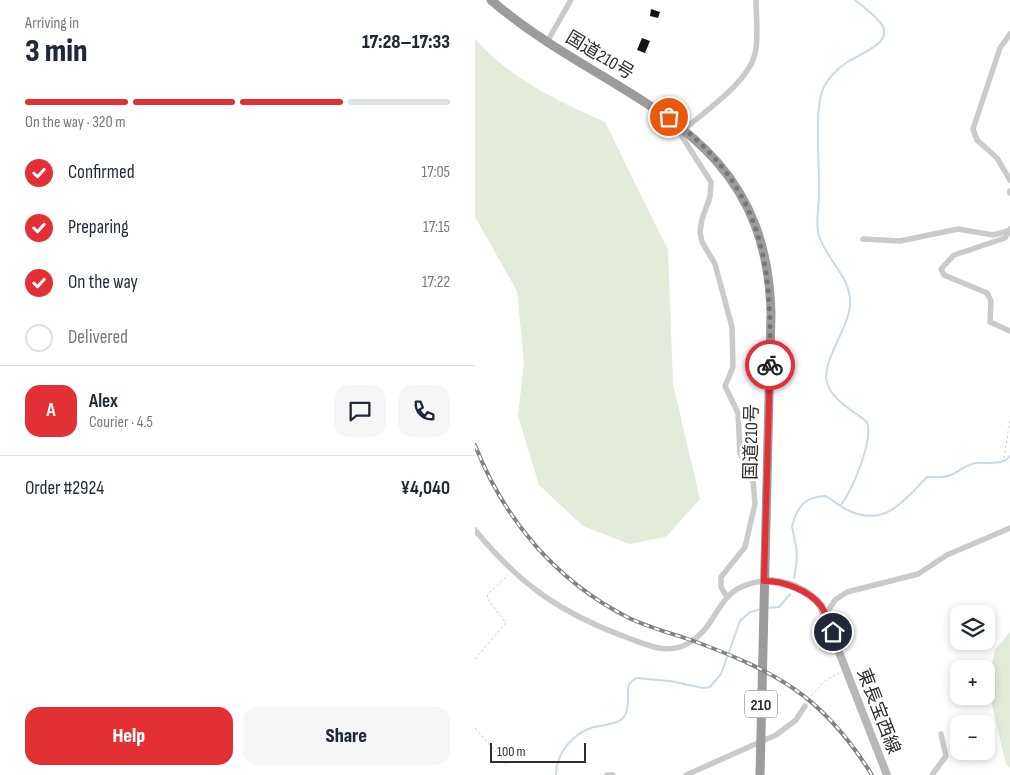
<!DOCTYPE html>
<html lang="en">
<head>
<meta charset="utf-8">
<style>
	body { margin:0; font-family:"Sofia Sans Condensed","Noto Sans JP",sans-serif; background:#f6f6f7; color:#1f2937; height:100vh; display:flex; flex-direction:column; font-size:19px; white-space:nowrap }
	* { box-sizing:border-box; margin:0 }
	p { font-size:16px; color:#747a83 }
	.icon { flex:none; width:28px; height:28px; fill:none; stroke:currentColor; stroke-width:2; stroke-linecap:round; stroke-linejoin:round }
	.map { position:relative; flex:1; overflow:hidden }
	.drawer { display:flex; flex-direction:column; background:#fff; width:475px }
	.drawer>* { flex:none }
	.buttons { position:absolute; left:475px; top:605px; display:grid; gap:10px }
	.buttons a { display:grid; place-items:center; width:45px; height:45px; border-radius:10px; background:#fff; box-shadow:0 2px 8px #0003; font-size:25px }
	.scale { position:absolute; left:15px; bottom:12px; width:96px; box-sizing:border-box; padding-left:5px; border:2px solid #2d2d2d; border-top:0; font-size:14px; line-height:18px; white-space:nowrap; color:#2d2d2d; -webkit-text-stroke:4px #fff; paint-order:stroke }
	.pin { position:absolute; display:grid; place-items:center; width:42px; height:42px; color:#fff; margin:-21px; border:2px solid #fff; border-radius:50%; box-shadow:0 1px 5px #0007 }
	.courier { position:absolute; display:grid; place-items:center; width:50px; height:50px; margin:-25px; border:4px solid #e33037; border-radius:50%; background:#fff; color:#222; box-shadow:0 1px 6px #0007 }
	.headline em { font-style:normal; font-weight:800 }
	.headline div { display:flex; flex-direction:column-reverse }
	.headline { display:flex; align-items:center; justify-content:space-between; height:85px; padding:0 25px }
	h1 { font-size:32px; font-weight:800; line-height:38px }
	.bar { display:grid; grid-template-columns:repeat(4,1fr); gap:8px 5px; align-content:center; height:60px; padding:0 25px }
	.bar i { height:6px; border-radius:4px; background:#e0e1e3 }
	.bar .current { background:#e33037 }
	.bar p { grid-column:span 4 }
	.line { display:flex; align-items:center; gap:12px; padding:0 25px; border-top:1px solid #e0e1e3 }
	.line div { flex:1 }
	.round { display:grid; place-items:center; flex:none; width:52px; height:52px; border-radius:15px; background:#f6f6f7 }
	ol { padding:0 25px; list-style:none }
	li { display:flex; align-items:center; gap:15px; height:55px }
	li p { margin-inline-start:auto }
	li .icon { padding:5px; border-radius:50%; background:#e33037; color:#fff; stroke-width:4 }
	li:last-child { color:#747a83 }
	li i { width:28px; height:28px; border:2px solid #e0e1e3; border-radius:50% }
	.action { display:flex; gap:10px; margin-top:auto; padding:10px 25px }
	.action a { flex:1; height:58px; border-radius:15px; background:#e33037; color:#fff; font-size:20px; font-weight:800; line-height:58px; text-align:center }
	.action a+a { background:#f6f6f7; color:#1f2937 }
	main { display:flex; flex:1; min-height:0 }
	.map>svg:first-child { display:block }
	.green { fill:#e3ebdb }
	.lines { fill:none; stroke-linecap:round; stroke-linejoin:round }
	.stream { stroke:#c7dbeb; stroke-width:2 }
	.building { fill:#141414 }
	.path { stroke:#cacaca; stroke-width:1; stroke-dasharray:2.5 2.5; stroke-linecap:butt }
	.minor { stroke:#cacaca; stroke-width:5.5 }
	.secondary { stroke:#b7b7b7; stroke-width:8 }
	.trunk { stroke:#9c9c9c; stroke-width:9 }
	.rail-casing { stroke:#828282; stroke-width:4 }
	.rail { stroke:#fff; stroke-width:2; stroke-dasharray:5.5; stroke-linecap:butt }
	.done { stroke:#767676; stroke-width:5; stroke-dasharray:0 9 }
	.route { stroke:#e33037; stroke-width:6 }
	.labels { text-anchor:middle; stroke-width:5; stroke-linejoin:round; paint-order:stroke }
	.shield { fill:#fff; stroke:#6c6c6c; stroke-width:1 }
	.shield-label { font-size:16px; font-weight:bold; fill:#2d2d2d }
	.street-label { font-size:18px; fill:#2d2d2d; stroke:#fff }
</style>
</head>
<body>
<main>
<section class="drawer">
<div class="headline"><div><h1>3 min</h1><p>Arriving in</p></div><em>17:28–17:33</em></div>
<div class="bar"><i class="current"></i><i class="current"></i><i class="current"></i><i></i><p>On the way · 320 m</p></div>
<ol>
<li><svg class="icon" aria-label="check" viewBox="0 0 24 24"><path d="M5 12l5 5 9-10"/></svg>Confirmed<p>17:05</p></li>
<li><svg class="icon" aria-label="check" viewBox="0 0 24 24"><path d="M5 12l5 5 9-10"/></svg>Preparing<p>17:15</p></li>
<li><svg class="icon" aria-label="check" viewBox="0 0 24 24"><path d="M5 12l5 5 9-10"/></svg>On the way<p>17:22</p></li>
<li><i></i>Delivered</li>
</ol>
<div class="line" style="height:90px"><b class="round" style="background:#e33037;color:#fff">A</b><div><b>Alex</b><p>Courier · 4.5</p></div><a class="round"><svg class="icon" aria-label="chat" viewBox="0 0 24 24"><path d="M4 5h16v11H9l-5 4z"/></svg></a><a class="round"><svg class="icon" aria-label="phone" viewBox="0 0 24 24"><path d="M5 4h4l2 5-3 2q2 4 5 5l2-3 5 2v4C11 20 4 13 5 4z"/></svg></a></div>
<div class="line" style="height:65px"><div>Order #2924</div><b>¥4,040</b></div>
<div class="action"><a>Help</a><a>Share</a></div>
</section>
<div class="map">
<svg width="535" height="775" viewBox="0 0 535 775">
	<rect width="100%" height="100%" fill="#fff"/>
	<g class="green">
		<path d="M0 39C33 77 84 102 130 122L193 250 198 384 225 499 191 537 154 544 108 526 64 485 43 416 49 362 42 291 0 217Z"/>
		<path d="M535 632V768L531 764 512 684 520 650Z"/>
	</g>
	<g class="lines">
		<g class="stream">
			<path d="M366 505C377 490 399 440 392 422 379 411 357 400 352 383 346 361 374 329 375 304 376 276 352 261 344 236 340 223 344 208 344 194 345 167 339 116 347 92 350 81 362 69 371 63 383 54 425 42 403 20 397 13 388 7 380 0"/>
			<path d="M319 578C324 552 322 551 317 527 321 508 330 496 351 496 359 501 368 509 377 512 411 526 430 500 452 477 459 477 469 478 476 475 485 471 490 465 501 463 512 462 527 466 535 456"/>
			<path d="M291 608 304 607 315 594"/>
			<path d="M81 775C81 753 98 733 119 727 128 725 141 725 148 718 155 711 152 693 154 684L161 678 195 681 228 688 235 687 246 674 265 621 275 612 287 609"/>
		</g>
	</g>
	<g class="building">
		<path d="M176 9 185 12 183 18 175 16Z"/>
		<path d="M167 38 175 41 170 53 162 50Z"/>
	</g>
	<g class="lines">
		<g class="path">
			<path d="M529 458 535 419"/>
			<path d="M0 659 31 623 12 598 13 594 33 575"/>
			<path d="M336 696 351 680 364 673"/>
			<path d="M0 728 31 764"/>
		</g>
		<g class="minor">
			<path d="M535 34 525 48 498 129 502 140 522 158 535 180"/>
			<path d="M72 42 96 0"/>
			<path d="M535 191V193"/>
			<path d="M535 229 530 238 479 255 466 269 469 275 512 293 516 301 515 322 535 331"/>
			<path d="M388 239 425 241 483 229 518 235 533 231"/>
			<path d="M0 530C46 586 87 614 156 639 175 646 194 655 214 643 248 622 239 586 289 581"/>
			<path d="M252 597 246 587V577L270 547 280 504 278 480 265 453 263 413 250 386 258 367 257 327 240 264 227 242 225 232 227 219 235 197 236 182 206 135 212 127C233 109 273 82 280 54 284 37 281 18 281 0"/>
			<path d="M351 614 360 600 372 592 443 574 472 555 535 528"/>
			<path d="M132 775H138"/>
			<path d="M211 775 301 735 321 720 330 706"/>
			<path d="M457 775 471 756 466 734"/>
		</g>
		<path class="secondary" d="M289 581C309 580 334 590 346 606L412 775"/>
		<path class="trunk" d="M16 0C135 103 291 119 296 313L285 775"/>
		<g class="rail-casing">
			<path id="rail" d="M0 445C29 519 80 580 152 617 172 627 195 633 216 640 302 672 347 695 397 775"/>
		</g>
		<use href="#rail" class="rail"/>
	</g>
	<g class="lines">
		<path class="done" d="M194 117C286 186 297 256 295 365"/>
		<path class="route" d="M295 365 289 581C307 580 335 591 346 606 352 614 354 623 358 632"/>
	</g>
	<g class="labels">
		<rect class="shield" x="270" y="690.5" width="32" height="27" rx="4"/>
		<g class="shield-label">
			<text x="286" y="710">210</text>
		</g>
		<g class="street-label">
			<text transform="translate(125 55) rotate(31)" y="6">国道210号</text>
			<text transform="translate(276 442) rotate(-89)" y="6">国道210号</text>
			<text transform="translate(404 711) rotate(69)" y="6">東長宝西線</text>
		</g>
	</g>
</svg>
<div class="buttons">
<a><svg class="icon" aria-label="layers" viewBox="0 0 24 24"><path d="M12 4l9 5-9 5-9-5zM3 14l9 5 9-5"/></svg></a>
<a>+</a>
<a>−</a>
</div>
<div class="scale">100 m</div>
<div class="pin" style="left:194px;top:117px;background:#ea580c"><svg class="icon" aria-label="bag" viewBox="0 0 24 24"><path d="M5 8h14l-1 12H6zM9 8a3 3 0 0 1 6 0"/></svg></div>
<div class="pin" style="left:358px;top:632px;background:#1f2937"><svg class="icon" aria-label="home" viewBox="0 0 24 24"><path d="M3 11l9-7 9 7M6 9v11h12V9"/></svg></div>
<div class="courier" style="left:295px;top:365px"><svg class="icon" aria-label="bike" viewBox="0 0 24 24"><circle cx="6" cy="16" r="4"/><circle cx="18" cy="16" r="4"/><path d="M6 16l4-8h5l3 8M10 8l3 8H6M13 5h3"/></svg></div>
</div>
</main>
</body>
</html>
